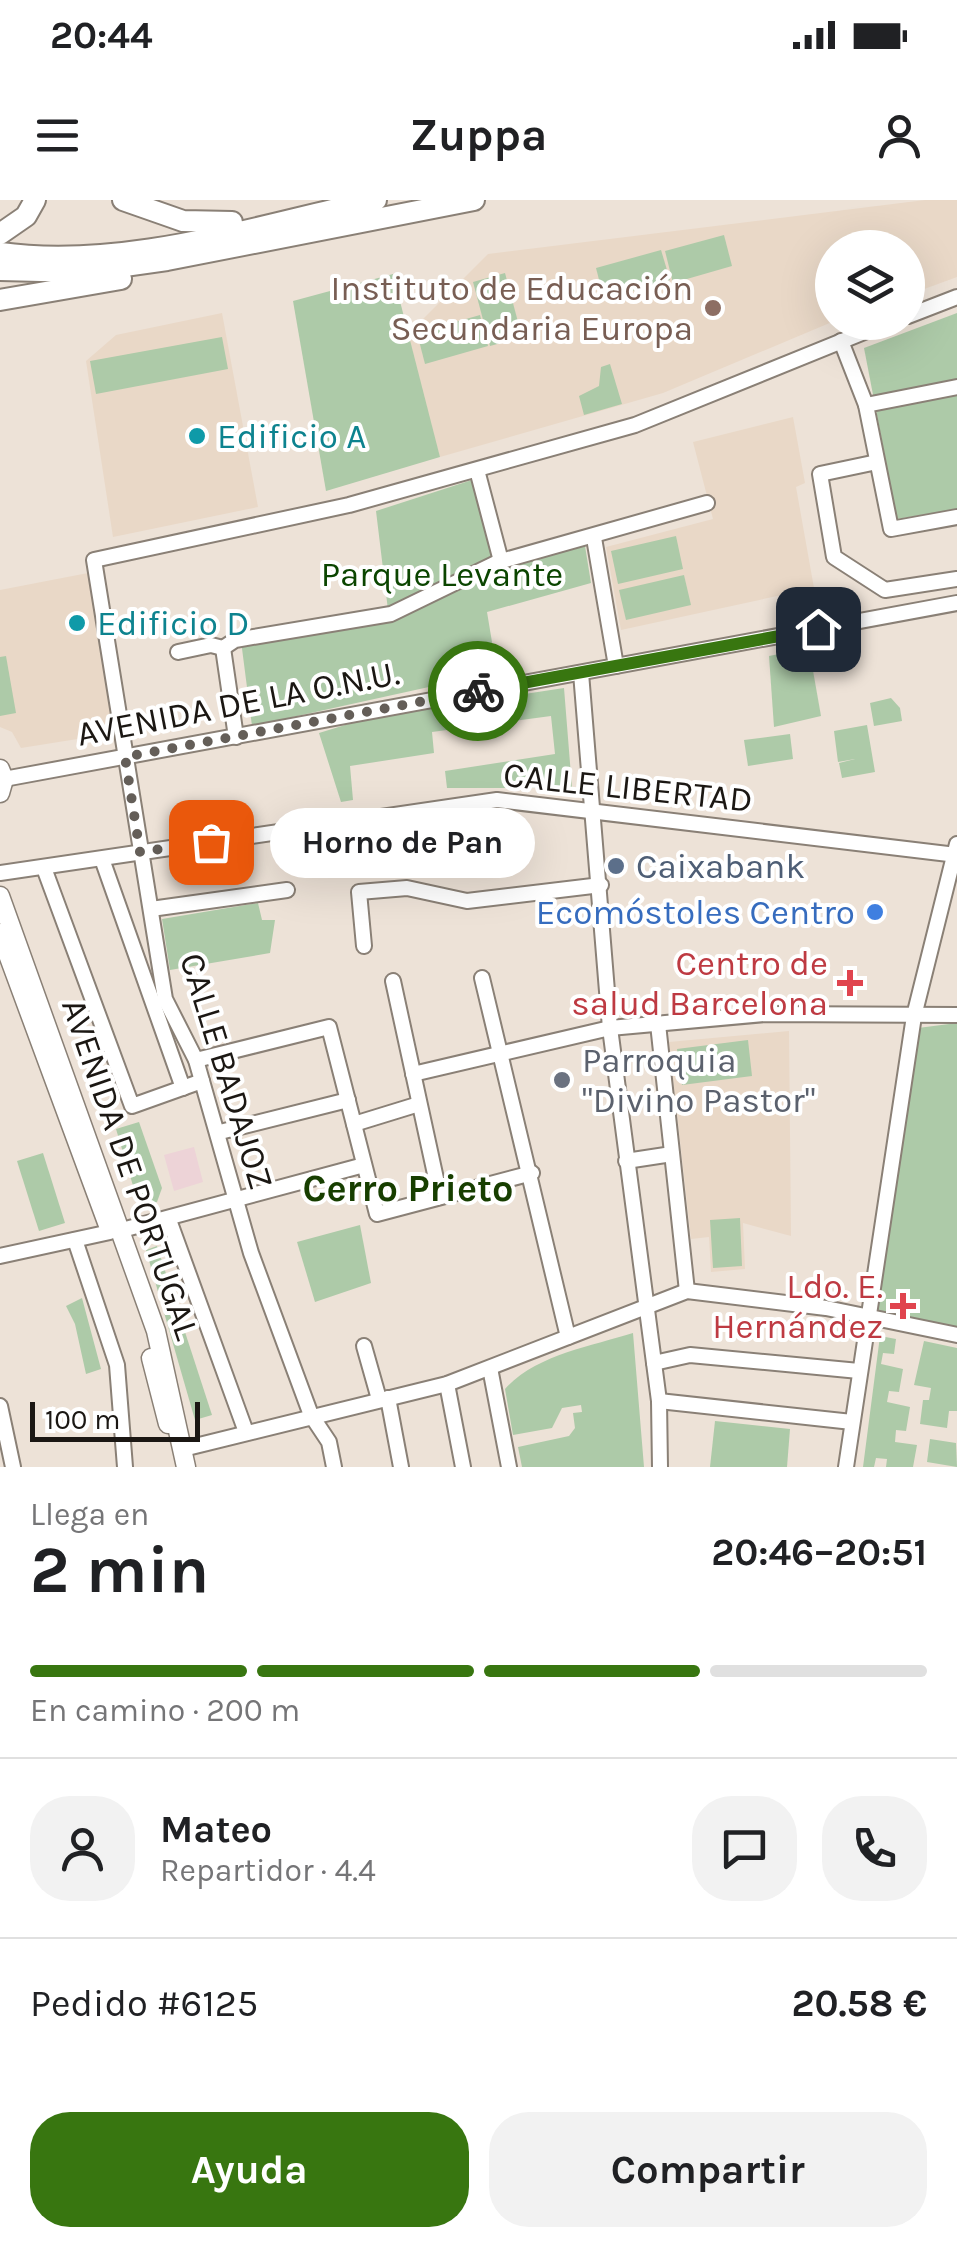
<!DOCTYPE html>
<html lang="es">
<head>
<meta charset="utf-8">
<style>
	body { margin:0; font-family:Karla,sans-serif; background:#f2f2f2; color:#202124; height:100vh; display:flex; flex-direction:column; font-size:38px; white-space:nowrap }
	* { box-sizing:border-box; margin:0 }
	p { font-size:32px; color:#757577 }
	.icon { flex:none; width:55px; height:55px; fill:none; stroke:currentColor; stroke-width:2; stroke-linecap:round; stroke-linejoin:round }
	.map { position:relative; height:1267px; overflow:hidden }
	.details { display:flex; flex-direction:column; background:#fff; flex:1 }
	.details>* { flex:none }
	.tools { position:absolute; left:815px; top:30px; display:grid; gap:20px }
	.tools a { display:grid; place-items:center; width:110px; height:110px; border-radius:50%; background:#fff; box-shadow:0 10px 40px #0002; font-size:50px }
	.scale { position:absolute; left:30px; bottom:25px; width:170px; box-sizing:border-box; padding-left:10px; border:5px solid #1b1713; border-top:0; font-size:28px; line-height:35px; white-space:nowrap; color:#1b1713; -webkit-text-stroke:8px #fff; paint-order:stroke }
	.pin { position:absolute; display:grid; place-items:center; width:85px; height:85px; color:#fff; margin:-42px; border-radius:20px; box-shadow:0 5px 15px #0006 }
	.courier { position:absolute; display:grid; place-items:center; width:100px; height:100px; margin:-50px; border:8px solid #387610; border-radius:50%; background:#fff; color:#222; box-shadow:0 2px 12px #0007 }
	.bubble { position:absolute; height:70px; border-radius:35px; background:#fff; box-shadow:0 10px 40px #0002; font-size:32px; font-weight:700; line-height:70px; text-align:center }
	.overview em { font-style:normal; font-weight:700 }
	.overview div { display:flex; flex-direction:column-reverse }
	.overview { display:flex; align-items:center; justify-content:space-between; height:170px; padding:0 30px }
	h1 { font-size:65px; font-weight:700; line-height:75px }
	.bar { display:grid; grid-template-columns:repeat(4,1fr); gap:15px 10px; align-content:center; height:120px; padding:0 30px }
	.bar i { height:12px; border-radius:8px; background:#e0e0e0 }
	.bar .on { background:#387610 }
	.bar p { grid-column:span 4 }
	.line { display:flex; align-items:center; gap:25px; padding:0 30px; border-top:2px solid #e0e0e0 }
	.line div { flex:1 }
	.round { display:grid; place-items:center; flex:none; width:105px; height:105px; border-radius:40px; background:#f2f2f2 }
	.primary-button { display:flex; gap:20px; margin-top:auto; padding:20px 30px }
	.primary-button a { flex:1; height:115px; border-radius:40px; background:#387610; color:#fff; font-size:40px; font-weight:700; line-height:115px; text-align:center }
	.primary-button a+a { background:#f2f2f2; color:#202124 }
	.status { display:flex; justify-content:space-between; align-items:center; height:70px; padding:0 50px; background:#fff; direction:ltr }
	.status svg { height:28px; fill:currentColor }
	header { display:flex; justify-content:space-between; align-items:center; height:130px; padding:0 30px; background:#fff; font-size:45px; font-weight:700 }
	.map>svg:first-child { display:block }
	.commercial { fill:#edd3d7 }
	.built { fill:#e9d8c7 }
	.green { fill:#adcaa8 }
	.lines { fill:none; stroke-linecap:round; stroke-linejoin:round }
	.minor-casing { stroke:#8a8076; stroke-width:18 }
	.major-casing { stroke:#8a8076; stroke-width:21 }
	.highway-casing { stroke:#8a8076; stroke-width:24 }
	.minor { stroke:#fff; stroke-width:14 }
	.major { stroke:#fff; stroke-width:18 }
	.highway { stroke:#fff; stroke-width:20 }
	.done { stroke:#645e58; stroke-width:10; stroke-dasharray:0 18 }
	.route { stroke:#387610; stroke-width:12 }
	.education-dot { fill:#8d6e63; stroke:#fff; stroke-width:4 }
	.culture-dot { fill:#0f9aa8; stroke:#fff; stroke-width:4 }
	.service-dot { fill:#5c6f8a; stroke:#fff; stroke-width:4 }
	.shop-dot { fill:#3f7fe0; stroke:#fff; stroke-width:4 }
	.health-dot { fill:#e0444e; stroke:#fff; stroke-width:4 }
	.worship-dot { fill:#6b7280; stroke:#fff; stroke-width:4 }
	.labels { text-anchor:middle; stroke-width:8; stroke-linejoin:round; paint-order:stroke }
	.education-label { font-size:35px; fill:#785e54; stroke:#fff; text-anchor:end }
	.culture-label { font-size:35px; fill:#0d838f; stroke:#fff; text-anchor:start }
	.park-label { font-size:35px; fill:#0b4500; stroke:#fff }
	.street-label { font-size:35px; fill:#1b1713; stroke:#fff }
	.service-label { font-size:35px; fill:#4e5e75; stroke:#fff; text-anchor:start }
	.shop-label { font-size:35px; fill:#366cbe; stroke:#fff; text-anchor:end }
	.health-label { font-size:35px; fill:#be3a42; stroke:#fff; text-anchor:end }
	.worship-label { font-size:35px; fill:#5b616d; stroke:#fff; text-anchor:start }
	.neighbourhood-label { font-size:38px; font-weight:bold; fill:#173e00; stroke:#fff }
</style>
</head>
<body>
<div class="status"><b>20:44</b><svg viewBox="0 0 49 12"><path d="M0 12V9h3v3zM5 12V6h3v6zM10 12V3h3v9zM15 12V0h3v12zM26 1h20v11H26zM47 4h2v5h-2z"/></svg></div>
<header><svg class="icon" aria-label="menu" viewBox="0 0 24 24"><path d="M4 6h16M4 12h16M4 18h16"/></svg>Zuppa<svg class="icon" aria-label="person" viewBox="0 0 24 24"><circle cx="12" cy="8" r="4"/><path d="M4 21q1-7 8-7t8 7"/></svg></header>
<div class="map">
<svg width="957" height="1267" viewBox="0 0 957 1267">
	<rect width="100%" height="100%" fill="#ede2d7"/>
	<path class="commercial" d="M194 947 203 982 174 991 164 955Z"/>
	<g class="built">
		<path d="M925 0H957V77L908 95V48H832V122L663 193 440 257 405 137 488 54Z"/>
		<path d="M222 113 258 307 113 337 86 161 116 135Z"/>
		<path d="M793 217 805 283 796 287 814 388 621 430 606 347 713 319 693 242Z"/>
		<path d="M88 373 115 533 21 548 12 532 0 527V390Z"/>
		<path d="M789 831 791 1036 743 1023 745 1069 711 1072 709 1037 691 1039 669 842Z"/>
	</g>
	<g class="green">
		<path d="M724 35 732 66 673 83 665 51Z"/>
		<path d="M661 50 670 80 604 99 596 68Z"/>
		<path d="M505 73 522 137 490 146 473 82Z"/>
		<path d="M393 74 440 257 326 291 293 101Z"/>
		<path d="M957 113V309L897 319 864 148Z"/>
		<path d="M480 115 488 146 425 164 417 133Z"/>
		<path d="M222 137 228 169 96 194 90 161Z"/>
		<path d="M610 164 622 204 584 215 579 196 599 186 601 167Z"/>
		<path d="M475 279 500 369 585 346 591 383 487 412 497 472 252 526 240 433 388 410 376 311Z"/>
		<path d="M676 336 683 369 618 384 611 351Z"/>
		<path d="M684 375 691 405 626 420 619 390Z"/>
		<path d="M809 448 821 516 774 527 769 456Z"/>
		<path d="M6 456 16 513 0 516V457Z"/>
		<path d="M564 488 572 588H447L445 571 555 554 551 516 432 532 434 553 350 566 353 600 341 602 319 533 368 518Z"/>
		<path d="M891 498 900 508 902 521 874 526 870 503Z"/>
		<path d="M867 525 875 572 842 578 839 563 855 559 838 562 834 531Z"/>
		<path d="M790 534 793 559 748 566 744 540Z"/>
		<path d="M258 703 262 720H275L270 753 170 770 162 719Z"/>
		<path d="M957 823V1127L873 1113 918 828Z"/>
		<path d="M748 840 752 876 682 885 677 849Z"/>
		<path d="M139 922 162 988 157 1002 146 1005 137 999 116 929Z"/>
		<path d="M43 953 65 1023 39 1031 17 961Z"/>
		<path d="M740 1018 742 1066 713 1068 710 1020Z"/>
		<path d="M360 1025 371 1083 315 1102 297 1042Z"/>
		<path d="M157 1046 212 1215 195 1220 146 1050Z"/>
		<path d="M82 1098 101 1169 86 1174 75 1124 66 1106Z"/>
		<path d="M633 1133 644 1267H522L518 1247 569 1236 575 1228 573 1213 582 1212 581 1205 562 1208 552 1228 513 1235 505 1189C535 1155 592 1146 633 1133Z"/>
		<path d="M880 1136 896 1139 894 1154 883 1153 881 1164 903 1169 899 1192 889 1191 887 1202 910 1207 906 1231 896 1230 895 1242 917 1245 913 1267H886L887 1259 876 1258 874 1267H863Z"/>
		<path d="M924 1141 957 1148V1211H949L947 1228 920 1224 923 1200H929L931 1188 914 1185Z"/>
		<path d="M715 1221 790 1229 787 1267H710Z"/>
		<path d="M930 1239 956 1243 957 1267 927 1262Z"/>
	</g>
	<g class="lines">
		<g class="minor-casing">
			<g id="minor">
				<path d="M908 116 957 97"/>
				<path d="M841 141 866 205"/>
				<path d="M957 187 866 205 891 329 957 317"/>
				<path d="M877 262 820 274 834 357 885 390 957 379"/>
				<path d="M477 270 501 361"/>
				<path d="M594 338 616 466"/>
				<path d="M223 448 236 537"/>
				<path d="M178 452 211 445 223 448 235 440 391 414 498 362 707 303"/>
				<path d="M581 473 610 828 659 1201 660 1267"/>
				<path d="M4 579 957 403"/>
				<path d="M102 659 183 888"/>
				<path d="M44 668 132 906 202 881"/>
				<path d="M0 673 497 600 957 655"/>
				<path d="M151 709 287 690"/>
				<path d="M364 746 359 692 407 688 467 701 601 685"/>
				<path d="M482 778 568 1137"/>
				<path d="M393 781 440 997"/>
				<path d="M658 824 687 1091"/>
				<path d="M196 860 329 827 377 1014 532 973"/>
				<path d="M413 874 610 828 765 814 957 815"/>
				<path d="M354 924 419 904"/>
				<path d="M220 932 348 900"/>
				<path d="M626 961 672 954"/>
				<path d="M169 1020 246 1232"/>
				<path d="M122 1030 364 965"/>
				<path d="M75 1040 117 1165 125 1267"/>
				<path d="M0 1056 110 1032"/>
				<path d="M364 1146 379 1199"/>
				<path d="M654 1163 690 1155 859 1171"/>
				<path d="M490 1168 509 1267"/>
				<path d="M447 1184 463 1267"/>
				<path d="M388 1198 401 1267"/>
				<path d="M659 1201 852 1222"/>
				<path d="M0 1206 13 1267"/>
				<path d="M183 1249 447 1184 687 1091 826 1108 957 1135"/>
				<path d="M334 1267 329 1242 311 1215 251 1053 196 860 165 799 94 360 349 305 635 225 889 122"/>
				<path d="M846 1267 914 816 957 644"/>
			</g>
		</g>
		<g class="major-casing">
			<g id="major">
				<path d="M0 569 4 579 0 593"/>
				<path d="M0 696 156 1131 186 1267"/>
				<path d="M0 733 109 1028"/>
				<path d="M151 1158 168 1224"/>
			</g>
		</g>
		<g class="highway-casing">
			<g id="highway">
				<path d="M123 0 183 21 232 22"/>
				<path d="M0 34 26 16 35 0"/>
				<path d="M0 53C125 70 255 26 376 0"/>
				<path d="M0 70 82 72 167 60 474 0"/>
				<path d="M0 100 121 79"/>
			</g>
		</g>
		<use href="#minor" class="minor"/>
		<use href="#major" class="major"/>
		<use href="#highway" class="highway"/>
	</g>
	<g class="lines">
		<path class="done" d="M211 642 140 652 125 557 478 491"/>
		<path class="route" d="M478 491 818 429"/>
	</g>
	<circle class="education-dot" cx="713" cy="108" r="10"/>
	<g class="culture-dot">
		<circle cx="197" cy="236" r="10"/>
		<circle cx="77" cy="423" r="10"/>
	</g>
	<circle class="service-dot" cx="616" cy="666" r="10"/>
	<circle class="shop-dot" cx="875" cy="712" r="10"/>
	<g class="health-dot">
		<path d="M845 768h10v10h10v10h-10v10h-10v-10h-10v-10h10z"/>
		<path d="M898 1091h10v10h10v10h-10v10h-10v-10h-10v-10h10z"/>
	</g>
	<circle class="worship-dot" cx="562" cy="880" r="10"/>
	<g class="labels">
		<g class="education-label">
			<text x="693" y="100">Instituto de Educación<tspan x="693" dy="40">Secundaria Europa</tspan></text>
		</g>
		<g class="culture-label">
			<text x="217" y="248">Edificio A</text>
			<text x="97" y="435">Edificio D</text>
		</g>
		<g class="park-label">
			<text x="442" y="386">Parque Levante</text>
		</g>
		<g class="street-label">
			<text transform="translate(238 503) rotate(-11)" y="12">AVENIDA DE LA O.N.U.</text>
			<text transform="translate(628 587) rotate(6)" y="12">CALLE LIBERTAD</text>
			<text transform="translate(227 871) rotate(73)" y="12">CALLE BADAJOZ</text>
			<text transform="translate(131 969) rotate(71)" y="12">AVENIDA DE PORTUGAL</text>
		</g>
		<g class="service-label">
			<text x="636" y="678">Caixabank</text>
		</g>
		<g class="shop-label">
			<text x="855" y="724">Ecomóstoles Centro</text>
		</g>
		<g class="health-label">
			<text x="828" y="775">Centro de<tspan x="828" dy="40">salud Barcelona</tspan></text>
			<text x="883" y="1098">Ldo. E.<tspan x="883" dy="40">Hernández</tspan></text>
		</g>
		<g class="worship-label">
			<text x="582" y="872">Parroquia<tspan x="582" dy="40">"Divino Pastor"</tspan></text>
		</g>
		<g class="neighbourhood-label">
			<text x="408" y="1001">Cerro Prieto</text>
		</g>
	</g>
</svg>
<div class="tools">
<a><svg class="icon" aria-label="layers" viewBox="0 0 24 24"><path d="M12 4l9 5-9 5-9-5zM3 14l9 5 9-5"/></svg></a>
</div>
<div class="scale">100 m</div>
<div class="pin" style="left:211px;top:642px;background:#ea580c"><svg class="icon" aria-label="bag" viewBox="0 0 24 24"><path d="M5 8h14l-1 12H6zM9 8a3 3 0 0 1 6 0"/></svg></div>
<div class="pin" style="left:818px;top:429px;background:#1f2937"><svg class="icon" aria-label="home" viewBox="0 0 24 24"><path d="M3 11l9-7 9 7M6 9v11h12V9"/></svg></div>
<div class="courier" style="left:478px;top:491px"><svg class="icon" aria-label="bike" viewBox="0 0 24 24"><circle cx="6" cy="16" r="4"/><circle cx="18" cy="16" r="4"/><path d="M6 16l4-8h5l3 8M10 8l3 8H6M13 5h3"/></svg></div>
<div class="bubble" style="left:270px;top:608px;width:265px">Horno de Pan</div>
</div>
<section class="details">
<div class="overview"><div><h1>2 min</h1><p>Llega en</p></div><em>20:46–20:51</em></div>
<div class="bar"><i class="on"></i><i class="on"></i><i class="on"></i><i></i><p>En camino · 200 m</p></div>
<div class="line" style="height:180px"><a class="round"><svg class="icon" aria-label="person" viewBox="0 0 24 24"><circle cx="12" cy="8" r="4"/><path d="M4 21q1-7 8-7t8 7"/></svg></a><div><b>Mateo</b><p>Repartidor · 4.4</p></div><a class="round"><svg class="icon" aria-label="chat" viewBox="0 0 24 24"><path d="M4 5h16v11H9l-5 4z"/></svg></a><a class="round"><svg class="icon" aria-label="phone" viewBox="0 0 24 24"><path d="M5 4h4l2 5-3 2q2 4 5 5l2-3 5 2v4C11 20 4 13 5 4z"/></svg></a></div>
<div class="line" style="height:130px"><div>Pedido #6125</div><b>20.58 €</b></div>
<div class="primary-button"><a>Ayuda</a><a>Compartir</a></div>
</section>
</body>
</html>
